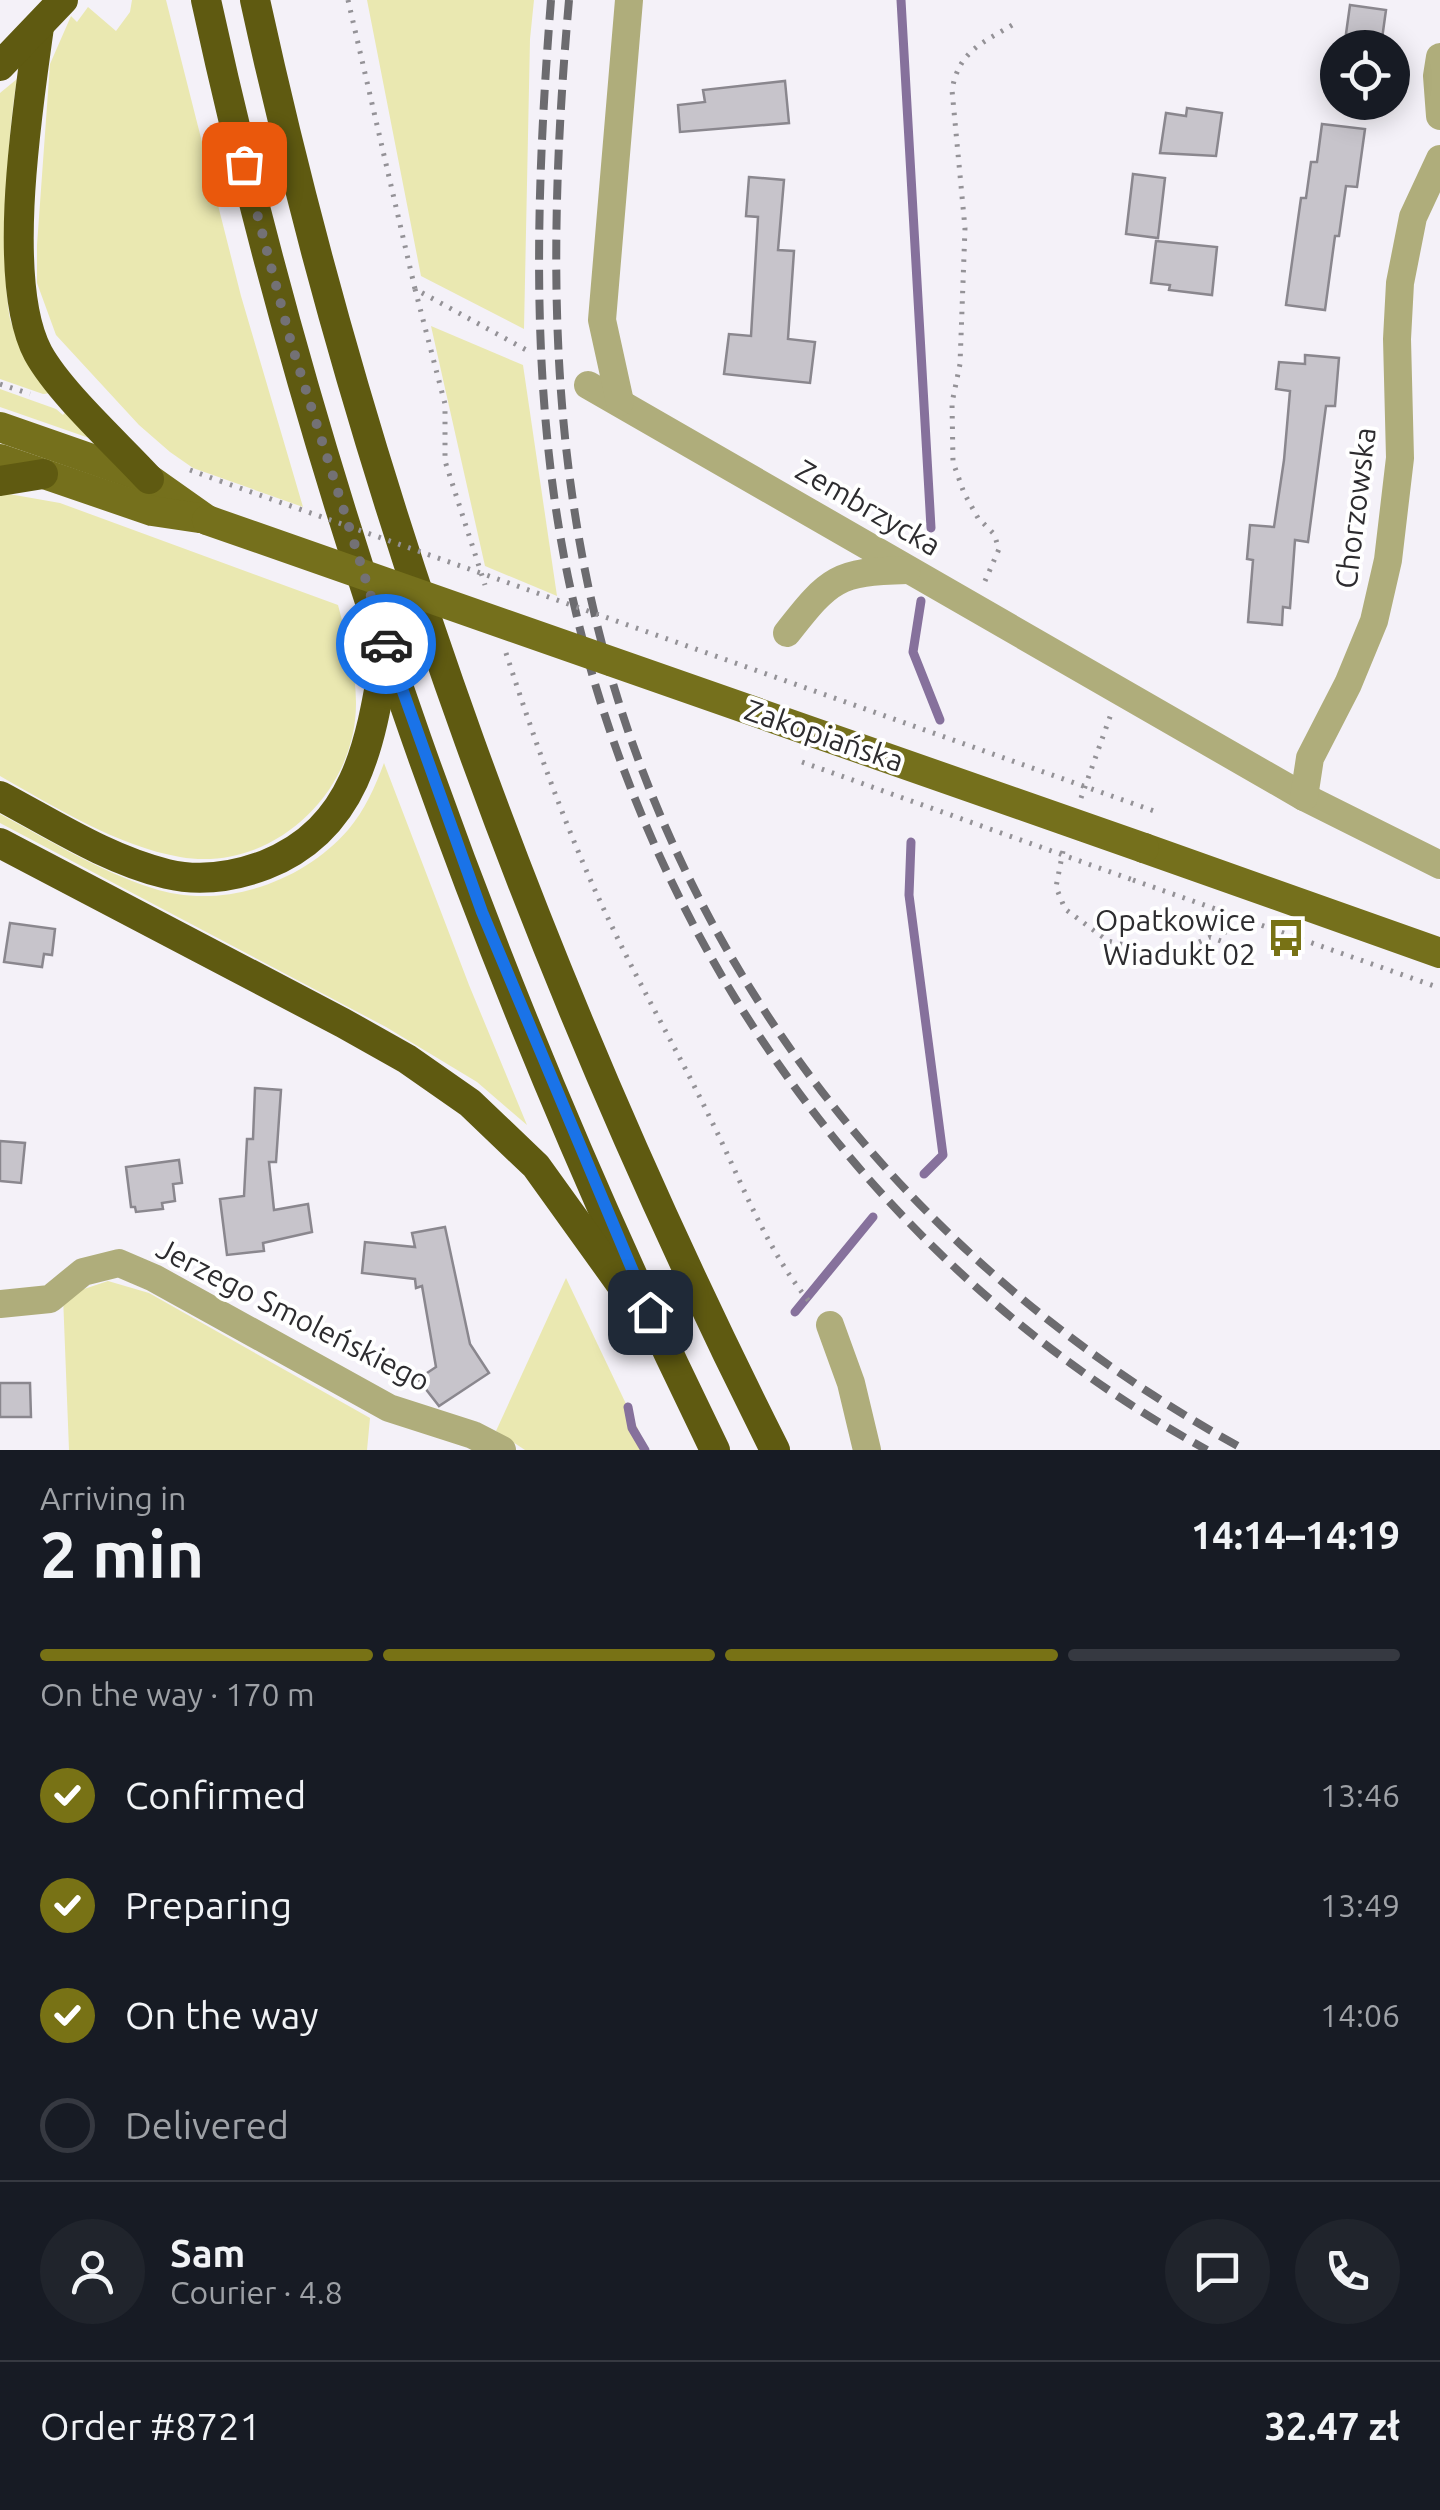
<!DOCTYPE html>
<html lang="en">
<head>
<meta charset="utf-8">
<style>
	body { margin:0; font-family:Ubuntu,sans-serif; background:#20242c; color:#f1f3f6; height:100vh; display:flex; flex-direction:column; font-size:38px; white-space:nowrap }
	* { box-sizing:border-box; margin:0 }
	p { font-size:32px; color:#9ea1a6 }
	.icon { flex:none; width:55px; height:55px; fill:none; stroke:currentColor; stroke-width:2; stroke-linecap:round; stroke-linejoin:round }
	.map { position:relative; height:1450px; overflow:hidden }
	.details { display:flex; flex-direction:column; background:#171b24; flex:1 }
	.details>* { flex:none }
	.fabs { position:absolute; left:1320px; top:30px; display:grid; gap:20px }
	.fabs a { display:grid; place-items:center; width:90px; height:90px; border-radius:50%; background:#171b24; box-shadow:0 5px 25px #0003; font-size:50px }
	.pin { position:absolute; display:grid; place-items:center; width:85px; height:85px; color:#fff; margin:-42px; border-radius:20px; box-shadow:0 5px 15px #0006 }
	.courier { position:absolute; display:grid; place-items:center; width:100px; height:100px; margin:-50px; border:8px solid #1a73e8; border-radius:50%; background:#fff; color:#222; box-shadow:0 2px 12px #0007 }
	.overview em { font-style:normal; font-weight:700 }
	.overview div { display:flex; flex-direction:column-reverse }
	.overview { display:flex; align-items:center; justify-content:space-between; height:170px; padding:0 40px }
	h1 { font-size:65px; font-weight:700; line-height:75px }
	.bar { display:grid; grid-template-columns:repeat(4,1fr); gap:15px 10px; align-content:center; height:120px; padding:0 40px }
	.bar i { height:12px; border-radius:8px; background:#363941 }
	.bar .on { background:#787215 }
	.bar p { grid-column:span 4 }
	.line { display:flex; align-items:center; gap:25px; padding:0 40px; border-top:2px solid #363941 }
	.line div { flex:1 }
	.round { display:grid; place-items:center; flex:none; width:105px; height:105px; border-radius:52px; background:#20242c }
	ol { padding:0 40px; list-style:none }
	li { display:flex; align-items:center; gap:30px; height:110px }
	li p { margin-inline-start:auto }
	li .icon { padding:10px; border-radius:50%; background:#787215; color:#fff; stroke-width:4 }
	li:last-child { color:#9ea1a6 }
	li i { width:55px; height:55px; border:5px solid #363941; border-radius:50% }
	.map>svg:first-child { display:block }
	.green { fill:#eae8b1 }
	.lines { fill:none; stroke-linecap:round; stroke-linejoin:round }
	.stream { stroke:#86719c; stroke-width:9 }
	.building { fill:#c7c4cb; stroke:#8a878e; stroke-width:2.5 }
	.path { stroke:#949297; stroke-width:5; stroke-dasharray:2.5 8; stroke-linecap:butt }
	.minor { stroke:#afad7b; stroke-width:28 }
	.major { stroke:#75701c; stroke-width:30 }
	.highway { stroke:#5f5a11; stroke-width:30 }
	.rail { stroke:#6c6b6f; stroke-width:8; stroke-dasharray:20 10; stroke-linecap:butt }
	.path-bridge { stroke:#949297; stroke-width:5; stroke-dasharray:2.5 8; stroke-linecap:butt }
	.major-bridge { stroke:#75701c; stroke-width:30 }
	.done { stroke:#737175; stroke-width:10; stroke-dasharray:0 18 }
	.route { stroke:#1a73e8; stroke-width:12 }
	.labels { text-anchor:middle; stroke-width:8; stroke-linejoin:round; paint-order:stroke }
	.street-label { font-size:30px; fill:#2d2c2f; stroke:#fff }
	.poi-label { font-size:30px; fill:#2d2c2f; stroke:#fff; text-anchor:end }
</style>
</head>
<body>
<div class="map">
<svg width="1440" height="1450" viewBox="0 0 1440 1450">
	<rect width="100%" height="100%" fill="#f4f1f8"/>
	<g class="green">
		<path d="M132 0H166L241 296 303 507 193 468 170 452 139 425 56 335 37 283V245L50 64 71 16 77 22 88 7 116 31 130 12Z"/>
		<path d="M367 0H534L530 39 524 329 421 276Z"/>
		<path d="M17 79C7 136 0 266 10 319 18 347 36 369 52 393L43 394 0 379V93Z"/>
		<path d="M431 326 523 365 557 596 485 566Z"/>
		<path d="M0 389 56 409 63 415 68 409 92 439 0 407Z"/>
		<path d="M9 494 60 503 338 605C346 636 356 669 356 702 357 793 272 873 180 857 117 846 55 807 0 776V495Z"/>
		<path d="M384 763 469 985 527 1125 477 1082 386 1027 0 823V814C49 840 99 871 152 888 220 911 302 883 348 830 365 810 375 787 384 763Z"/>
		<path d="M566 1278 648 1450H525L496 1431Z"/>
		<path d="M108 1281 149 1293 370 1418 367 1450H69L63 1296Z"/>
	</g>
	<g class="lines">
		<g class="stream">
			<path d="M901 0 931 528"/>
			<path d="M921 601 913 652 940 720"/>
			<path d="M911 842 909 895 943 1155 924 1174"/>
			<path d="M795 1312 873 1217"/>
			<path d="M628 1407 632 1428 645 1450"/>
		</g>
	</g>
	<g class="building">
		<path d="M1350 5 1386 10 1381 46 1345 41Z"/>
		<path d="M785 81 789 123 680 132 678 105 705 102 703 90Z"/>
		<path d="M1187 108 1222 113 1216 156 1160 153 1166 113 1186 116Z"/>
		<path d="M1322 124 1365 129 1357 187 1346 186 1339 236H1335L1325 310 1286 305 1301 198H1306L1311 162H1317Z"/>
		<path d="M1133 174 1165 178 1158 238 1126 234Z"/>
		<path d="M749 177 784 180 778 250 794 251 788 339 815 342 810 383 724 374 729 334 751 336 758 217 746 216Z"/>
		<path d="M1156 241 1217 247 1212 295 1169 290 1170 285 1151 283Z"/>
		<path d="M1305 355 1339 358 1335 406H1326L1308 542 1295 540 1290 608 1283 607 1282 625 1248 622 1253 560 1247 559 1250 525 1274 527 1284 460 1290 391 1276 389 1279 362 1305 364Z"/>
		<path d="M10 923 55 929 52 955 44 954 42 967 4 962Z"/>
		<path d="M255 1088 281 1090 276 1162H269L274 1210 308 1204 312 1232 263 1243 264 1251 227 1255 220 1199 244 1196 247 1139H253Z"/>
		<path d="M0 1141 25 1143 21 1183 0 1181Z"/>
		<path d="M179 1160 182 1183 173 1184 175 1201 162 1203 163 1209 136 1212 135 1207H131L126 1167Z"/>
		<path d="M445 1227 470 1344 489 1373 439 1406 418 1379 436 1367 422 1286 416 1288 415 1279 362 1273 365 1242 415 1247 412 1233Z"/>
		<path d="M0 1383H30L31 1417H0Z"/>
	</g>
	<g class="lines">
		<g class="path">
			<path d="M348 0 415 289 530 352"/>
			<path d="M415 289 445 404V461L485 585"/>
			<path d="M0 384 30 394"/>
			<path d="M190 470 220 481"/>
			<path d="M985 581 999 549 994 534 978 518 964 493 953 462 952 403 960 364 965 228 952 90C959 50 983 43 1014 24"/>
			<path d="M506 653C535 742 567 832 607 916 639 985 678 1051 711 1120 743 1184 766 1251 813 1306"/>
			<path d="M1081 798 1111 714"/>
			<path d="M1063 851 1056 887 1065 909 1108 941 1169 956 1210 937 1221 941 1232 915"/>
			<path d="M1133 880 1440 988"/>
		</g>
		<g class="minor">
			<path d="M1440 57 1437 76 1440 116"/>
			<path d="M588 385 1304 797 1440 865"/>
			<path d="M620 402 602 320 629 0"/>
			<path d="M787 633C830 578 837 572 907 570"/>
			<path d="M1304 797 1310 758 1348 684 1374 621 1388 560 1400 458 1397 339 1400 283 1413 217 1440 159"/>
			<path d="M0 1304 50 1299 83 1272 119 1263 154 1278 389 1408 473 1435 502 1450"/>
			<path d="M830 1325 851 1383 867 1450"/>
		</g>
		<g class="major">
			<path d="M0 427 149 479 207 520"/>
			<path d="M0 459 152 511 199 518"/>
			<path d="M1144 848 1440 953"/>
		</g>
		<g class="highway">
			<path d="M206 0C315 500 490 991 715 1450"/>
			<path d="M255 0C365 503 544 991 775 1450"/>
			<path d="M39 27C28 107 0 281 38 353 60 393 117 444 149 479"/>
			<path d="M0 66 63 0"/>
			<path d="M0 481 43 474"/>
			<path d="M0 796C53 824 108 860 167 874 201 882 233 877 265 865 359 828 371 739 386 650"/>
			<path d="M0 843 343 1023 407 1059 470 1103 536 1166 628 1294"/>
		</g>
		<g class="rail">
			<path d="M551 0C536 191 529 388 568 577 645 945 876 1269 1207 1450"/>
			<path d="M569 0C554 171 548 344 575 514 638 922 887 1254 1245 1450"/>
		</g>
		<g class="path-bridge">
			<path d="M220 481 1157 812"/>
			<path d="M802 762 1133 880"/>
		</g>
		<path class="major-bridge" d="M207 520 1144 848"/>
	</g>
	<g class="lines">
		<path class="done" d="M244 164 292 346 386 644"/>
		<path class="route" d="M386 644 482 912 650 1312"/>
	</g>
	<defs>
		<g id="bus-bare" transform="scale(3)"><path d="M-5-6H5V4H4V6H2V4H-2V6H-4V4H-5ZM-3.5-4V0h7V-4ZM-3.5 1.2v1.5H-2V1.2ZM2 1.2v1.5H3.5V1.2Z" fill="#787215" stroke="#fff" stroke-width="2.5" paint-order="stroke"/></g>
	</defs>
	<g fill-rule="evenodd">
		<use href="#bus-bare" x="1286" y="938"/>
	</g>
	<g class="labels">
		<g class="street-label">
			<text transform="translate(868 508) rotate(30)" y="10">Zembrzycka</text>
			<text transform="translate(1356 508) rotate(-83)" y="10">Chorzowska</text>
			<text transform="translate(824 736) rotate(19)" y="10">Zakopiańska</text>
			<text transform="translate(293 1315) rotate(27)" y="10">Jerzego Smoleńskiego</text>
		</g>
		<g class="poi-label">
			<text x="1256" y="931">Opatkowice<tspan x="1256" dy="34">Wiadukt 02</tspan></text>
		</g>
	</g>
</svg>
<div class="fabs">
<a><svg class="icon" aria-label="locate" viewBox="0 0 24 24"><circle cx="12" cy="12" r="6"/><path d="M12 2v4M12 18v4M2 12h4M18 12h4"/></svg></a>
</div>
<div class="pin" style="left:244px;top:164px;background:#ea580c"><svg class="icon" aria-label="bag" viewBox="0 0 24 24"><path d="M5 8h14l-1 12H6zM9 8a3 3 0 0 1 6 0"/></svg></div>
<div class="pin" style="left:650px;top:1312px;background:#1f2937"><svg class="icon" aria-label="home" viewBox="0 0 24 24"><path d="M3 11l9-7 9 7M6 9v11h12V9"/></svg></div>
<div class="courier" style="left:386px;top:644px"><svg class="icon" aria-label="car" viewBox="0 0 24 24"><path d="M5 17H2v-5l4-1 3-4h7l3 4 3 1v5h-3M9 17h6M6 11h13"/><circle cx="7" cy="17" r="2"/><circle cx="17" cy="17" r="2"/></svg></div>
</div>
<section class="details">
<div class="overview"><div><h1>2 min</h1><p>Arriving in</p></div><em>14:14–14:19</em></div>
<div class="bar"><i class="on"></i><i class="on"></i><i class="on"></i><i></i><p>On the way · 170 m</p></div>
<ol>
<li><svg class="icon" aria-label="check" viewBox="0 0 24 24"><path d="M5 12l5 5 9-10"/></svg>Confirmed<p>13:46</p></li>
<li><svg class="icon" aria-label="check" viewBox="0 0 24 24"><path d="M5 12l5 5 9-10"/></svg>Preparing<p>13:49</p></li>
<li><svg class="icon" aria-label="check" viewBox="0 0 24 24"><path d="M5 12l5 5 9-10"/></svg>On the way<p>14:06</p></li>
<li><i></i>Delivered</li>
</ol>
<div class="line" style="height:180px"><a class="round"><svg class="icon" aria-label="person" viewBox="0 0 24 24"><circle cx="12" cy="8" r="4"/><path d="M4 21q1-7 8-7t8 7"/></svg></a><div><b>Sam</b><p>Courier · 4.8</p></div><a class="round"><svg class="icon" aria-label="chat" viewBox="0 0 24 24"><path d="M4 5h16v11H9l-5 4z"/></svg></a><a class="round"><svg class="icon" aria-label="phone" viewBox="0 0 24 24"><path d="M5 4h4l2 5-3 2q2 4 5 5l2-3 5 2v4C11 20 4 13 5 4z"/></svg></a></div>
<div class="line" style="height:130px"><div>Order #8721</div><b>32.47 zł</b></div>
</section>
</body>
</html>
